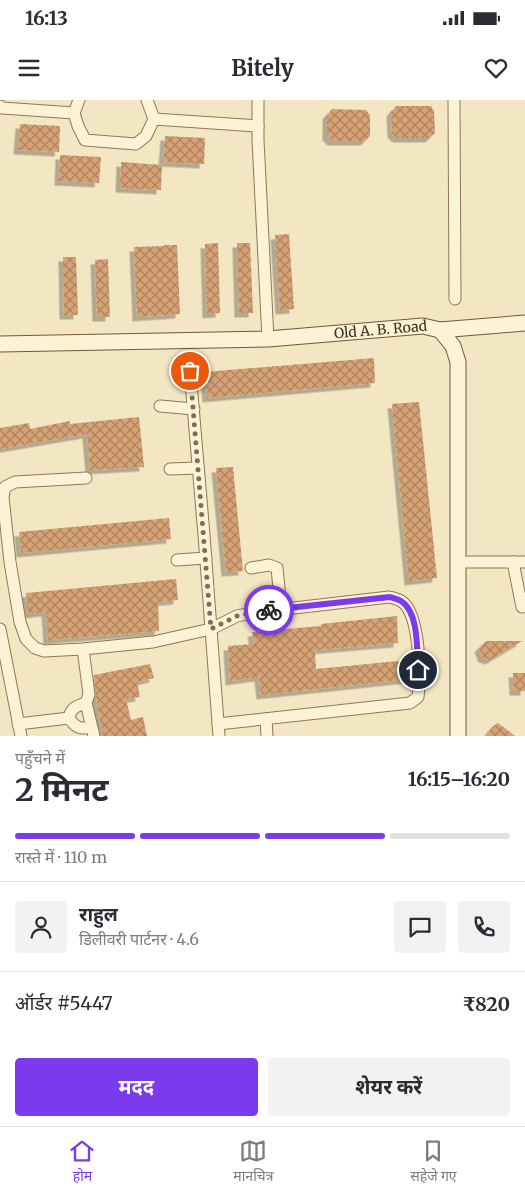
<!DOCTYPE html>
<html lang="hi">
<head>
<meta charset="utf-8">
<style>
	body { margin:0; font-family:Merriweather,"Noto Sans Devanagari",serif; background:#f2f2f3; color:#2b2b33; height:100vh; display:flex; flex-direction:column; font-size:19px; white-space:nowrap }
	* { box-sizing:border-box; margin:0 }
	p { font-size:16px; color:#7c7c81 }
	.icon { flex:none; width:28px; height:28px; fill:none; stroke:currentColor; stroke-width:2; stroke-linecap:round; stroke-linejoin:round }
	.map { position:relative; height:636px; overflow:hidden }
	.side { display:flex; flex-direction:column; background:#fff; flex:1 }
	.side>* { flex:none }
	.pin { position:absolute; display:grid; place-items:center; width:42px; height:42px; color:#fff; margin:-21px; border:2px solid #fff; border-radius:50%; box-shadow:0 1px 5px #0007 }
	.courier { position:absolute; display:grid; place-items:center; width:50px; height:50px; margin:-25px; border:4px solid #7c3aed; border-radius:50%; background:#fff; color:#222; box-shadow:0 1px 6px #0007 }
	.headline em { font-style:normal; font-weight:700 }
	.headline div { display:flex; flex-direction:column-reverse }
	.headline { display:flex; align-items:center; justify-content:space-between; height:85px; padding:0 15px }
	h1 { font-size:32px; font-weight:700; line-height:38px }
	.bar { display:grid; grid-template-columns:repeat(4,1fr); gap:8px 5px; align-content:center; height:60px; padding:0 15px }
	.bar i { height:6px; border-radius:4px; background:#e1e1e2 }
	.bar .selected { background:#7c3aed }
	.bar p { grid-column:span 4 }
	.line { display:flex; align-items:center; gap:12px; padding:0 15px; border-top:1px solid #e1e1e2 }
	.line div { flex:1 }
	.round { display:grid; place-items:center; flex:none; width:52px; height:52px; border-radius:5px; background:#f2f2f3 }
	.primary-button { display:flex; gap:10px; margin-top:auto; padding:10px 15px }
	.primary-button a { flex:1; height:58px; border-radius:5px; background:#7c3aed; color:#fff; font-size:20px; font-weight:700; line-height:58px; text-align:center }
	.primary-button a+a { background:#f2f2f3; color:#2b2b33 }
	.status { display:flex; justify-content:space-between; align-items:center; height:35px; padding:0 25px; background:#fff; direction:ltr }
	.status svg { height:14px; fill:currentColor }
	header { display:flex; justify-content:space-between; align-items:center; height:65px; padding:0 15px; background:#fff; font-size:22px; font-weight:700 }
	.tab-bar { display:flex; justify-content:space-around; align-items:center; height:70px; border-top:1px solid #e1e1e2; background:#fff; font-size:14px; color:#7c7c81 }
	.tab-bar a { display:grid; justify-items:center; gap:2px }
	.tab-bar .selected { color:#7c3aed }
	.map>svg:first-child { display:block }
	.building { fill:url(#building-cross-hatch); filter:url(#shadow) }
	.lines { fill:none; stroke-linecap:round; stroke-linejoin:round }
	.street-casing { stroke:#8f7757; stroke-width:13 }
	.secondary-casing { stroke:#71583a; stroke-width:17 }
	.street { stroke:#fcf3d7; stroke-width:11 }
	.secondary { stroke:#fcf3d7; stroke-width:15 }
	.done { stroke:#7d6e57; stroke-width:5; stroke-dasharray:0 9 }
	.route { stroke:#7c3aed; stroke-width:6 }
	.labels { text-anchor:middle; stroke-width:5; stroke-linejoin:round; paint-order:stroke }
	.street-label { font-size:14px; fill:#3d2e1d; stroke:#f9f0d3 }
</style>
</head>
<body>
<div class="status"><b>16:13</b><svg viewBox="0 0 49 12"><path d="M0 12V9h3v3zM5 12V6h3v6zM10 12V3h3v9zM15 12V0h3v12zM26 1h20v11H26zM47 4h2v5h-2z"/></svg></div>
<header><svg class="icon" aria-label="menu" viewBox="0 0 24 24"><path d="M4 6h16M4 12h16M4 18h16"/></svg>Bitely<svg class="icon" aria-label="heart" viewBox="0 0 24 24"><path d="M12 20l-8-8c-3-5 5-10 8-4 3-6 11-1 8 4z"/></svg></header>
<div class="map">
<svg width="525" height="636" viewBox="0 0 525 636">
	<defs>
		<pattern id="building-cross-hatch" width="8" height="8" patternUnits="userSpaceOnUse" patternTransform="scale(1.25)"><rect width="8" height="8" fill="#d5a174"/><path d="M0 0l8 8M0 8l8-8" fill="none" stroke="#ae845f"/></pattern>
		<filter id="shadow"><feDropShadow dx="-4.5" dy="4.5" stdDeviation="0" flood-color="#0004"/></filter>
	</defs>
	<rect width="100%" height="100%" fill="#f3e6c2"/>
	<g class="building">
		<path d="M396 6H431L434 11 435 33 430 38H397L392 33 391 12Z"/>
		<path d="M332 9 366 10 370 15V36L365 41H332L327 36V15Z"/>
		<path d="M20 24 60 26 59 52 18 50Z"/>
		<path d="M165 36 205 38 204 64 163 62Z"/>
		<path d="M60 55 101 57 99 83 59 81Z"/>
		<path d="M121 62 162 65 161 90 120 88Z"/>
		<path d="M289 134 294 209 280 210 275 135Z"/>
		<path d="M218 143 220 213 207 214 205 144Z"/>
		<path d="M237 143H250L253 213H239Z"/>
		<path d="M164 145H177L180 214 137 217 134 147 164 146Z"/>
		<path d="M63 157H76L78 215H64Z"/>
		<path d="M108 159 110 217H97L95 160Z"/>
		<path d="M374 258 375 283 207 298 205 272Z"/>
		<path d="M419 302 437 478 409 481 392 304Z"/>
		<path d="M139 317 144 367 90 370 87 334 0 349V328L29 323 30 329 70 321V324Z"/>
		<path d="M233 367 243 471 226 472 216 368Z"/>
		<path d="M169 418 171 439 21 453 19 432Z"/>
		<path d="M176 479 178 500 158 502 159 531 48 540 46 512 28 514 26 493Z"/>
		<path d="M397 516 398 543 315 550 316 569 408 560 410 579 261 595 259 577 230 581 228 546 254 544 252 532 321 526V524Z"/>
		<path d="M486 541H522L490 560 483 558 479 548Z"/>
		<path d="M150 564 154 578 137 582 140 597 126 599 131 620 143 617 147 636H103L96 597 94 575Z"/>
		<path d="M513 573H525V591H514Z"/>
		<path d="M498 623 515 636H486L492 627Z"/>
	</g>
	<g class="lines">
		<g class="street-casing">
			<g id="street">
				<path d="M79 0 74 13 78 26 85 40 136 44 146 36 154 19 147 0"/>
				<path d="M258 0V40L268 239"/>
				<path d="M454 0 455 199"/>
				<path d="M0 6 2 8 74 13"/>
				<path d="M154 19 258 26"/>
				<path d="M190 271 204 435 219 636"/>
				<path d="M160 306 194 309"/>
				<path d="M170 369 198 368"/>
				<path d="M86 378 15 382 5 387 3 397 10 462 20 522 26 539 35 548 44 551 83 549 153 542 211 529 237 516 251 513 389 497C393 498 398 499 401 501 420 512 421 577 418 597L410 603 218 624"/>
				<path d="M177 460 206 458"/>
				<path d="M458 462H525"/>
				<path d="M513 462 522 507"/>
				<path d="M251 468 269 465 277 468 281 509"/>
				<path d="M0 529 21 636"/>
				<path d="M83 549 89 594 86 603 94 636"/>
				<path d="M69 618C75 627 80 630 91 627"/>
				<path d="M69 618C71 608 76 606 86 603"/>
				<path d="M266 619 267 636"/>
				<path d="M18 624 69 618"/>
			</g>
		</g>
		<g class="secondary-casing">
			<g id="secondary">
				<path d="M440 230 525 223"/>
				<path id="s1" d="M0 244 268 239 423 226 440 230 453 246 458 262V636"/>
			</g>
		</g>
		<use href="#street" class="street"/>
		<use href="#secondary" class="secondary"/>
	</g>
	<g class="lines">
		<path class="done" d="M190 271 211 529 237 516 269 510"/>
		<path class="route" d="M269 510 390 497C393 498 398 499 401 501 419 512 417 551 418 570"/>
	</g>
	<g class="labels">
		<g class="street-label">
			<text dy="5" stroke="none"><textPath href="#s1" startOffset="381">Old A. B. Road</textPath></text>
		</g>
	</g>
</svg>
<div class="pin" style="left:190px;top:271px;background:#ea580c"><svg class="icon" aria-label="bag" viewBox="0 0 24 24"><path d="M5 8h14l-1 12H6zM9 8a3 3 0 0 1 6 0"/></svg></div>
<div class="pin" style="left:418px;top:570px;background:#1f2937"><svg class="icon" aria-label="home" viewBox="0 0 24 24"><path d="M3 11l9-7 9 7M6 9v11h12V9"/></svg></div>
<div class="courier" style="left:269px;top:510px"><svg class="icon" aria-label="bike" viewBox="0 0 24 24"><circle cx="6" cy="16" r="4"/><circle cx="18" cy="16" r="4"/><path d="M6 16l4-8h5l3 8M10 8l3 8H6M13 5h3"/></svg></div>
</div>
<section class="side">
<div class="headline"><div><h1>2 मिनट</h1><p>पहुँचने में</p></div><em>16:15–16:20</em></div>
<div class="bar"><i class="selected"></i><i class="selected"></i><i class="selected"></i><i></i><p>रास्ते में · 110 m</p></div>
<div class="line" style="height:90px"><a class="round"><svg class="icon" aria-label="person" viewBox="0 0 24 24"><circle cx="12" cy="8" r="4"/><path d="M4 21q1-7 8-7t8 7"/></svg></a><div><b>राहुल</b><p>डिलीवरी पार्टनर · 4.6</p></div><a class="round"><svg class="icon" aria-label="chat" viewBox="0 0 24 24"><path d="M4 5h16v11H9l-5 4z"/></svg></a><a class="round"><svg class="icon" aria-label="phone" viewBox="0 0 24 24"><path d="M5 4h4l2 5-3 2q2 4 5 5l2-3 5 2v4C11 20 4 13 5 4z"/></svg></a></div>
<div class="line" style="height:65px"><div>ऑर्डर #5447</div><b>₹820</b></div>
<div class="primary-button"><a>मदद</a><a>शेयर करें</a></div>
</section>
<nav class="tab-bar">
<a class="selected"><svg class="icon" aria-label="home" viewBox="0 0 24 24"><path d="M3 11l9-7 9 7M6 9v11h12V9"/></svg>होम</a>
<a><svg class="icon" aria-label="map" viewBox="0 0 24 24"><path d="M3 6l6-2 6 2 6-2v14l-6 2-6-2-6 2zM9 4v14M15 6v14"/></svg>मानचित्र</a>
<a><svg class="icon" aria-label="saved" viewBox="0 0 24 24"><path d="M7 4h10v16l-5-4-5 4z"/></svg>सहेजे गए</a>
</nav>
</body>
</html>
